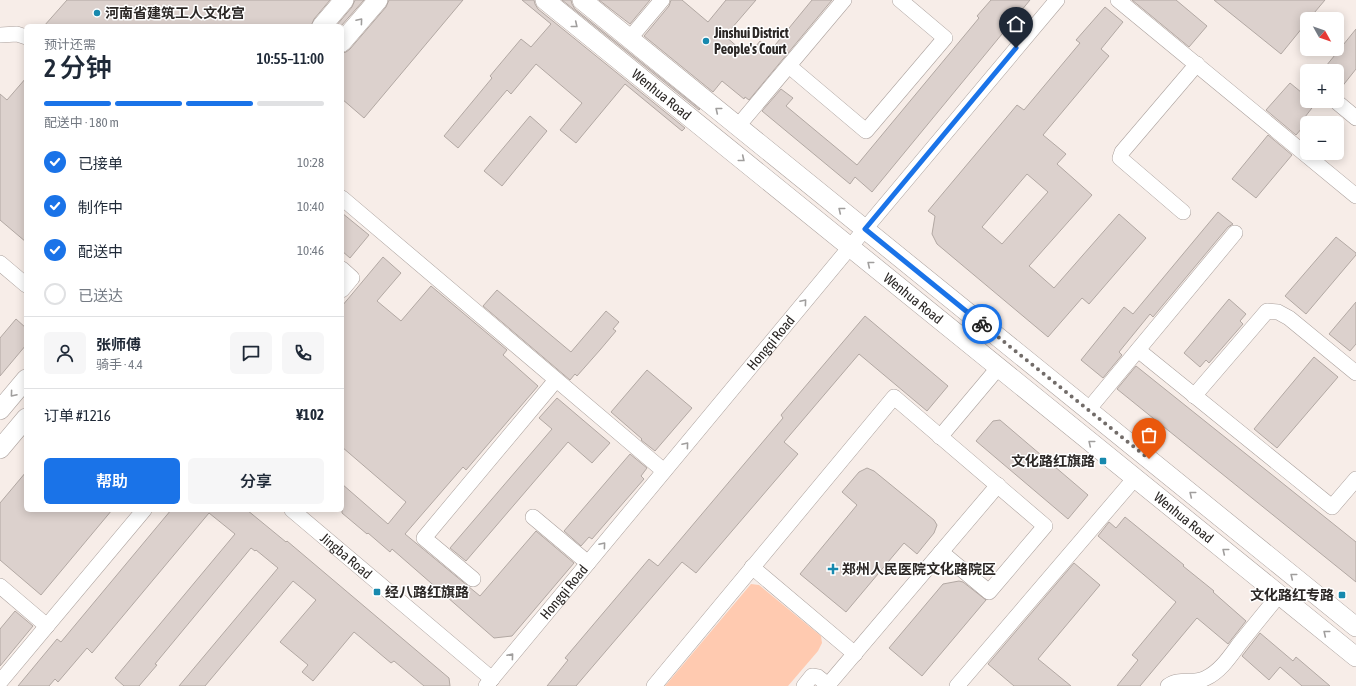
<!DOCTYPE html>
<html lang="zh">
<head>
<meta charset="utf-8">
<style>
	body { margin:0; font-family:"Asap Condensed","Noto Sans SC",sans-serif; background:#f6f6f7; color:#1f2937; height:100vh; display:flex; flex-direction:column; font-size:15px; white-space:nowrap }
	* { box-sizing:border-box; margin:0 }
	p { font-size:13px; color:#747a83 }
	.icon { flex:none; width:22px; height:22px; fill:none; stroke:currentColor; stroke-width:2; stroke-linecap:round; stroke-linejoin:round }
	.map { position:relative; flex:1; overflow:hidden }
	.drawer { position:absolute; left:24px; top:24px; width:320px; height:488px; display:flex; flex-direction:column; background:#fff; border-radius:6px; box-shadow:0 2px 10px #0003 }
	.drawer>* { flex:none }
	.needle { width:26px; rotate:130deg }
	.tools { position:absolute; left:1300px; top:12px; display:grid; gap:8px }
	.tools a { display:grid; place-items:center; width:44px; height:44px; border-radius:6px; background:#fff; box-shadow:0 2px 10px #0003; font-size:20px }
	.pin { position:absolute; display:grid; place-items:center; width:34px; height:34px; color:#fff; margin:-41px -17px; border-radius:50% 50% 50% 0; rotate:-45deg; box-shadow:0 0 4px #0007 }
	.pin .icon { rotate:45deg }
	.courier { position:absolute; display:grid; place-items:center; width:40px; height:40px; margin:-20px; border:3px solid #1a73e8; border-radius:50%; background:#fff; color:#222; box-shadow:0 1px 5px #0007 }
	.headline em { font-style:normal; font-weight:600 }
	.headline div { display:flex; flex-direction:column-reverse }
	.headline { display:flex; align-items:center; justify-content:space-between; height:68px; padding:0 20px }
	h1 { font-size:26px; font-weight:600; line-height:30px }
	.bar { display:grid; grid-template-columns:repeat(4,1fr); gap:6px 4px; align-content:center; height:48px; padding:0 20px }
	.bar i { height:5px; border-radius:3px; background:#e0e1e3 }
	.bar .on { background:#1a73e8 }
	.bar p { grid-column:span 4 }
	.line { display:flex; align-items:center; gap:10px; padding:0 20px; border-top:1px solid #e0e1e3 }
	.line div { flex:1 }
	.round { display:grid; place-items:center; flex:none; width:42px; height:42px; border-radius:6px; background:#f6f6f7 }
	ol { padding:0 20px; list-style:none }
	li { display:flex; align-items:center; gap:12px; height:44px }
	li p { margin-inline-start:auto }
	li .icon { padding:4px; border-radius:50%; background:#1a73e8; color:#fff; stroke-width:4 }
	li:last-child { color:#747a83 }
	li i { width:22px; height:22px; border:2px solid #e0e1e3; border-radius:50% }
	.primary-button { display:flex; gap:8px; margin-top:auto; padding:8px 20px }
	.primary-button a { flex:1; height:46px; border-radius:6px; background:#1a73e8; color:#fff; font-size:16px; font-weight:600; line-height:46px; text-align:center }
	.primary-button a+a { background:#f6f6f7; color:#1f2937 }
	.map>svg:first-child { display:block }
	.green { fill:#ffcab0 }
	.building { fill:#dcd1cd; stroke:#b2a8a3; fill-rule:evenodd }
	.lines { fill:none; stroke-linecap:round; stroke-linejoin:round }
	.minor-casing { stroke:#aba19d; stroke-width:16 }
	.major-casing { stroke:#aba19d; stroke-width:20 }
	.minor { stroke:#fff; stroke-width:15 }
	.major { stroke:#fff; stroke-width:19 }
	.oneway { stroke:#a09e9d }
	.done { stroke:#726c69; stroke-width:4; stroke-dasharray:0 7.2 }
	.route { stroke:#1a73e8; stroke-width:5 }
	.poi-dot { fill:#1789ae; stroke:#fff; stroke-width:1.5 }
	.labels { text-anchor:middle; stroke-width:3; stroke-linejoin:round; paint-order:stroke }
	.poi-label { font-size:14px; font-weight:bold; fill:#2b2725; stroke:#fff; text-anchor:start }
	.street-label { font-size:14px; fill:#2b2725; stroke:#fff }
</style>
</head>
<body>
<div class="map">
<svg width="1356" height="686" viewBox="0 0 1356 686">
	<rect width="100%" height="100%" fill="#f7ede8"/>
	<path class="green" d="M751 584 759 585 821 636 822 643 818 651 788 686H665Z"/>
	<g class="building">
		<path d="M67 0H330L314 19 311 26H44Z"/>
		<path d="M355 0H364L341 26H336L352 7Z"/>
		<path d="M389 0H463L364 118 342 99V53L346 52 350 49 386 7Z"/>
		<path d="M522 0H534L535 4 538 9 685 128 682 131 625 84 576 143 560 130 582 103 536 64 511 94 507 90 458 148 444 136 492 78 490 76 521 39 531 47 551 24Z"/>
		<path d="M562 0H571L572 4 575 9 700 109 699 110Z"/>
		<path d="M599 0H650L630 24Z"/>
		<path d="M671 0H682L708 22 726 0H756L725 36 748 56 760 41 771 50 812 0H832L749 100 745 97 744 99 722 81 713 92 644 36 669 6Z"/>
		<path d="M991 0H1030L872 192 855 177 850 184 762 111 781 89 793 98 786 106 857 165 979 18 977 16Z"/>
		<path d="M1132 0H1176L1207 26 1189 47Z"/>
		<path d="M1214 0H1325L1309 19H1307V22L1281 54Z"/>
		<path d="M1105 7 1123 22 1101 49 1109 56 1043 135 1066 154 1057 164 1092 195 1029 266 1054 288 1119 214 1146 238 1089 304 1082 298 1048 337 937 244 932 234 935 216 928 211 1017 105 1024 110 1080 43 1076 40ZM1027 174 1048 192 1002 244 982 227Z"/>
		<path d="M1356 29V69L1337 93V71H1322Z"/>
		<path d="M26 78V242L0 220V94L7 100Z"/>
		<path d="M1290 83 1307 97V101H1312L1315 104 1305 117 1309 120 1296 135 1266 110Z"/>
		<path d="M530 116 547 131 502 186 484 171Z"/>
		<path d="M1268 135 1292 155 1256 198 1232 179Z"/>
		<path d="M1218 212 1233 224 1228 227 1153 317 1150 314 1119 352 1122 355 1103 378 1081 360 1124 307 1133 314Z"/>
		<path d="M342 213 369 235 350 258 342 251Z"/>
		<path d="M1336 237 1356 253V255L1306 314 1285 296Z"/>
		<path d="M383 257 401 273 377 301 401 321 431 286 507 350 503 355 538 386 466 470 463 467 405 534 480 596 536 531 574 563 512 636 494 638 392 549 390 552 368 533 367 534 342 513V484L388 524 406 502 342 447V306Z"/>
		<path d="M497 290 571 352 606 311 619 322 613 329 616 331 600 350 577 376 575 374 570 380 483 306Z"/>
		<path d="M1229 299 1246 314 1240 321 1243 324 1209 363 1206 360 1200 367 1184 353Z"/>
		<path d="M1356 302V344L1350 351 1329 334Z"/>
		<path d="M865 316 948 386 927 411 859 354 784 442 798 454 696 573 682 562 576 686H547L568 660 565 658 649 559 658 566 783 418 781 415Z"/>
		<path d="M16 319 26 328V345L0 376V338Z"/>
		<path d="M1314 357 1338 377 1277 448 1254 429Z"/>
		<path d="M1136 366 1356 542V582L1117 389Z"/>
		<path d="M647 370 692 408 655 451 641 440 642 439 611 412Z"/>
		<path d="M557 398 610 443 592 463 568 442 466 561 450 548 552 429 539 418Z"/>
		<path d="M1000 420 1088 495 1068 519 976 441 993 421Z"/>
		<path d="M630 454 647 468 641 476 644 479 592 539 589 537 581 546 564 531Z"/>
		<path d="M867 468 874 471 934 520 937 525 934 533 917 554 904 543 846 612 800 574 857 505 842 492 859 472Z"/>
		<path d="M26 472V510H112L41 595 0 560V503Z"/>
		<path d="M171 510H247L286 542 287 541 449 678 450 686H424L394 661 391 663 354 632 313 681 302 672 308 665 280 642 316 600 293 581 205 686H179L278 568 256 550 255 551 251 548 155 664 157 665 139 686H124L115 678 235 534 209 513 92 653 87 648 58 682 55 679 49 686H18L57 639 61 642Z"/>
		<path d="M1125 517 1184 565 1183 566 1214 591 1213 592 1246 621 1228 644 1197 618 1196 619 1140 686H1117L1138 660 1132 655 1176 602 1098 536 1109 522 1116 528Z"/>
		<path d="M1074 563 1100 585 1038 659 1071 686H1014L988 664Z"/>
		<path d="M959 581 963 582 986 600 922 676 889 648 943 584Z"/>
		<path d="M15 611 33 626 0 666V629Z"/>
		<path d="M1260 633 1293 661 1296 657 1330 686H1302L1280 667 1269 680 1242 656Z"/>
	</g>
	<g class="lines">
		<g class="minor-casing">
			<g id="minor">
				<path d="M1118 0 1356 196"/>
				<path d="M0 35 17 34 26 37"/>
				<path d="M630 38 662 0"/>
				<path d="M789 66 866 131 945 38 900 0"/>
				<path d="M1338 103 1356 118"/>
				<path d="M738 126 844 0"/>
				<path d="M342 198 664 471"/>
				<path d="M1183 212 1120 158 1122 152 1197 64"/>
				<path d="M0 263 26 285"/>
				<path d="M342 269 352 278 342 290"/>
				<path d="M1138 350 1332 507 1356 479"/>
				<path d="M1194 396 1267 311 1278 312 1289 318 1356 373"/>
				<path d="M1088 410 1235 233"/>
				<path d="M940 437 998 368"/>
				<path id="s1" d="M292 510 492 679"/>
				<path d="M533 517 588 563"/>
				<path d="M752 567 855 654"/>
				<path d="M473 579 424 538 556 380"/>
				<path d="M0 586 47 626"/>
				<path d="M0 682 144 510"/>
				<path id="s2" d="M486 686 865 229 1057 0"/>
				<path d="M654 686 894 397 1045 526 989 592 941 552"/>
				<path d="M804 686 812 676 818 677 828 685 998 485"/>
				<path d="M957 686 1135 478"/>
				<path d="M1168 686C1180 677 1193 685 1206 678 1221 671 1231 655 1240 643 1253 627 1266 611 1279 595"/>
			</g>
		</g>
		<g class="major-casing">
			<g id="major">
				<path id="s3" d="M545 0 1356 657"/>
				<path d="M582 0 1356 627"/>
				<path d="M322 26 344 0"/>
				<path d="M342 42 378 0"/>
				<path d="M0 410 26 379"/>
				<path d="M0 449 26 418"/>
			</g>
		</g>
		<use href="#minor" class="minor"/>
		<use href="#major" class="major"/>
	</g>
	<defs><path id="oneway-chevron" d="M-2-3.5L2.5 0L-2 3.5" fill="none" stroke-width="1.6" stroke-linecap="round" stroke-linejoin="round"/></defs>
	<g class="oneway">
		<use href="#oneway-chevron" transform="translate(360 21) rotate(-50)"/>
		<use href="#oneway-chevron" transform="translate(575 25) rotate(39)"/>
		<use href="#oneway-chevron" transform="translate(718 110) rotate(-141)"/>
		<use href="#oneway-chevron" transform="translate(742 159) rotate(39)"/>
		<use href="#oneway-chevron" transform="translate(841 210) rotate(-141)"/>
		<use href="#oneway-chevron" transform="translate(870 264) rotate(-141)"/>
		<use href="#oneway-chevron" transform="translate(804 302) rotate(-50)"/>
		<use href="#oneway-chevron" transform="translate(13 394) rotate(130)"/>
		<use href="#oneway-chevron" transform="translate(1091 443) rotate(-141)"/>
		<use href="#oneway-chevron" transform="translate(686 445) rotate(-50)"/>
		<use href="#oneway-chevron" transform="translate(1192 494) rotate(-141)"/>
		<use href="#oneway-chevron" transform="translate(603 545) rotate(-50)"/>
		<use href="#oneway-chevron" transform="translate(1225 551) rotate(-141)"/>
		<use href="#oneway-chevron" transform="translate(1293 576) rotate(-141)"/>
		<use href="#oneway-chevron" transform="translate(1326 633) rotate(-141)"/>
		<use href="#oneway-chevron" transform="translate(511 656) rotate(-50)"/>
	</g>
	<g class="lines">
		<path class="done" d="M982 324 1149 459"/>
		<path class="route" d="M982 324 865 229 1016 48"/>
	</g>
	<g class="poi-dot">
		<circle cx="97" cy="13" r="4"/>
		<circle cx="706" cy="41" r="4"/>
		<rect x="1099" y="457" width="8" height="8" rx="2"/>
		<path d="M831 563h4v4h4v4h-4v4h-4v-4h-4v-4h4z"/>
		<rect x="373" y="588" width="8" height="8" rx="2"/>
		<rect x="1338" y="591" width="8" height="8" rx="2"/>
	</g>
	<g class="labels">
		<g class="poi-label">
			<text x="105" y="18">河南省建筑工人文化宫</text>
			<text x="714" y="38">Jinshui District<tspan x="714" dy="16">People's Court</tspan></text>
			<text x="1095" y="466" text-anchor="end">文化路红旗路</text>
			<text x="842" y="574">郑州人民医院文化路院区</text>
			<text x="385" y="597">经八路红旗路</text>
			<text x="1334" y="600" text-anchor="end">文化路红专路</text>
		</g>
		<g class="street-label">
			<text dy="5" stroke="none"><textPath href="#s3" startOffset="150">Wenhua Road</textPath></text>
			<text dy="5" stroke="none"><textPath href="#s3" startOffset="474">Wenhua Road</textPath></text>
			<text dy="5" stroke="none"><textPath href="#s2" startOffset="446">Hongqi Road</textPath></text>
			<text dy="5" stroke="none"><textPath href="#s3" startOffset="822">Wenhua Road</textPath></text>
			<text dy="5" stroke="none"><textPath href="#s1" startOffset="71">Jingba Road</textPath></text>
			<text dy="5" stroke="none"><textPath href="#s2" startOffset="122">Hongqi Road</textPath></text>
		</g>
	</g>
</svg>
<div class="tools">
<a><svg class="needle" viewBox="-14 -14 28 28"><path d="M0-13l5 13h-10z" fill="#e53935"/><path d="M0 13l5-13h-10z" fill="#747a83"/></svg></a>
<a>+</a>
<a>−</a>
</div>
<div class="pin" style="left:1149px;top:459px;background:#ea580c"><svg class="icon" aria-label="bag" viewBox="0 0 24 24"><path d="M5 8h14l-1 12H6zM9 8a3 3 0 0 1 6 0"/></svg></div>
<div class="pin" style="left:1016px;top:48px;background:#1f2937"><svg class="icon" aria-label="home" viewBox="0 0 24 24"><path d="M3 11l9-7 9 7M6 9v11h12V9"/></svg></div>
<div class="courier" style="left:982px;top:324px"><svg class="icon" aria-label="bike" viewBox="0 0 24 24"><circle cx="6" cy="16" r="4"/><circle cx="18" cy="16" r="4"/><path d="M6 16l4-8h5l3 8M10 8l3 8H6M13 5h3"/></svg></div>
<section class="drawer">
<div class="headline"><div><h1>2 分钟</h1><p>预计还需</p></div><em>10:55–11:00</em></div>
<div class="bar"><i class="on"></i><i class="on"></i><i class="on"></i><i></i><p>配送中 · 180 m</p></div>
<ol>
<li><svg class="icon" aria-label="check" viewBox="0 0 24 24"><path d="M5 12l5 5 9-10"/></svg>已接单<p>10:28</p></li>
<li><svg class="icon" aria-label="check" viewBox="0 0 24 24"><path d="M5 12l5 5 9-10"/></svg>制作中<p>10:40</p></li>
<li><svg class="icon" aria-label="check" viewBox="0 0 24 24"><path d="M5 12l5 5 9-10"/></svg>配送中<p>10:46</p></li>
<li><i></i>已送达</li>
</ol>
<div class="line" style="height:72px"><a class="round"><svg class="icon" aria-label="person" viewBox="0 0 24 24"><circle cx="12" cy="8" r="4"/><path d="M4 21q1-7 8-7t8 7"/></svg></a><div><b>张师傅</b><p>骑手 · 4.4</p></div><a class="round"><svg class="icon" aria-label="chat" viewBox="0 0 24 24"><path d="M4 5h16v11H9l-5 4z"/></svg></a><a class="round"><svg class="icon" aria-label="phone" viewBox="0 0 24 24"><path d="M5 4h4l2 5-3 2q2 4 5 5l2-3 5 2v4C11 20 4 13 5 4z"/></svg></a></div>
<div class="line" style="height:52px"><div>订单 #1216</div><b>¥102</b></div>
<div class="primary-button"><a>帮助</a><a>分享</a></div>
</section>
</div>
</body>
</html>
